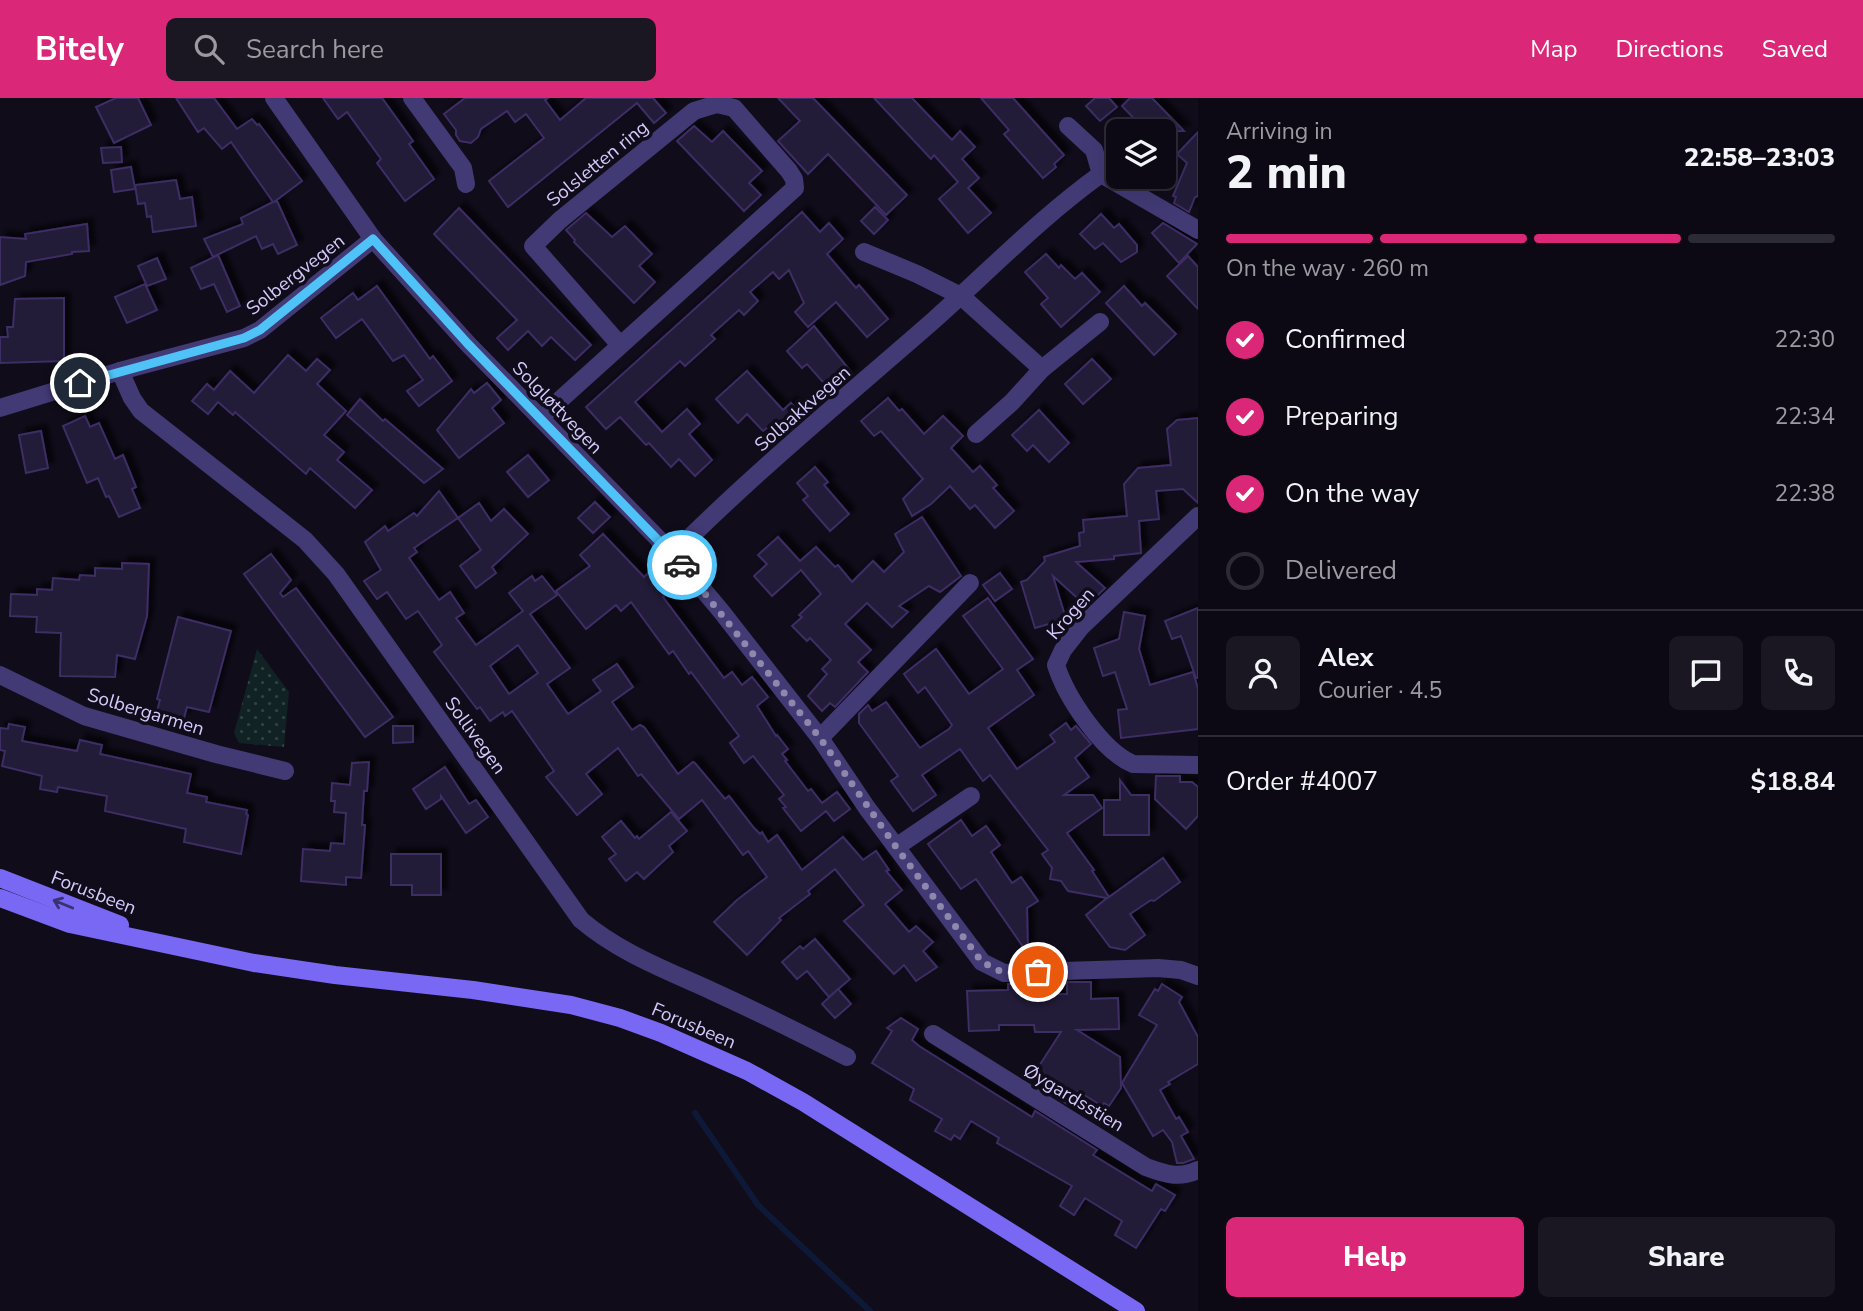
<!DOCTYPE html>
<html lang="en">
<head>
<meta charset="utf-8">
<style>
	body { margin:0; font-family:"Nunito Sans",sans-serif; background:#1a1722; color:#f1f3f6; height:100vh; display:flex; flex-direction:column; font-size:26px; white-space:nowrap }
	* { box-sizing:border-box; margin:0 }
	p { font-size:23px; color:#9a9aa0 }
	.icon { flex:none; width:38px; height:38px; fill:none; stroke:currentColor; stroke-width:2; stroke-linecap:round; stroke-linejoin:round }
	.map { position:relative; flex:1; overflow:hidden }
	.sheet { display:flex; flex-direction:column; background:#0c0914; width:665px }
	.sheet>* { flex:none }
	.tools { position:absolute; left:1106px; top:21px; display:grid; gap:14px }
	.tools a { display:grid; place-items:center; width:70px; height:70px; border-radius:10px; background:#0c0914; box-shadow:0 7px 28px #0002,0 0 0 2px #2c2a34; font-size:35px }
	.pin { position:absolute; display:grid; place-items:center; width:60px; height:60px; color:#fff; margin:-30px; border:4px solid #fff; border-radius:50%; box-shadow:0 2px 7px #0007 }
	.courier { position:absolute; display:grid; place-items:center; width:70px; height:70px; margin:-35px; border:5px solid #4fc3f7; border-radius:50%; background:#fff; color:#222; box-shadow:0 2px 9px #0007 }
	.summary em { font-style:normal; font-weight:800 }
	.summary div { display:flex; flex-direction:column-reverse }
	.summary { display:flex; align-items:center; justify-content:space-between; height:119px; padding:0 28px }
	h1 { font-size:46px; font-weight:800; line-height:52px }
	.bar { display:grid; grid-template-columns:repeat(4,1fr); gap:10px 7px; align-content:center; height:84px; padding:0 28px }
	.bar i { height:9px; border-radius:5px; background:#2c2a34 }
	.bar .current { background:#db2777 }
	.bar p { grid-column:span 4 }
	.line { display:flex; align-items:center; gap:18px; padding:0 28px; border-top:2px solid #2c2a34 }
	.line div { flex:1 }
	.round { display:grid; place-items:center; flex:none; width:74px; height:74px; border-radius:10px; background:#1a1722 }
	ol { padding:0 28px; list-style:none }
	li { display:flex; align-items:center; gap:21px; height:77px }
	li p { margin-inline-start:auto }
	li .icon { padding:7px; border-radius:50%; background:#db2777; color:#fff; stroke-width:4 }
	li:last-child { color:#9a9aa0 }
	li i { width:38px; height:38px; border:4px solid #2c2a34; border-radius:50% }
	.cta { display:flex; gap:14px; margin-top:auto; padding:14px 28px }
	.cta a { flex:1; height:80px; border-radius:10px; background:#db2777; color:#fff; font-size:28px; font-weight:800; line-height:80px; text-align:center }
	.cta a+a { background:#1a1722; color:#f1f3f6 }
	header { display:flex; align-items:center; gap:42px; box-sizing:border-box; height:98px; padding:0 35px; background:#db2777; color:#fff }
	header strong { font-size:33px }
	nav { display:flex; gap:38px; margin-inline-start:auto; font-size:24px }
	.search { width:490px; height:63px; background:#1a1722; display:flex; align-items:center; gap:18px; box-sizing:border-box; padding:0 24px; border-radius:10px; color:#9a9aa0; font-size:26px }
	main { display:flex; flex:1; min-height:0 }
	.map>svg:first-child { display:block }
	.park { fill:url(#park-dots) }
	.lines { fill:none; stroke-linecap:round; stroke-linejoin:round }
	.stream { stroke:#0d1937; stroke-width:6 }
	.building { fill:#231a39; stroke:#3d2d64; stroke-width:2; fill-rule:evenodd; filter:url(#shadow) }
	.minor { stroke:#423a75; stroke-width:18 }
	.secondary { stroke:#7868f3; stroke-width:18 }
	.oneway { stroke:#3a3171 }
	.done { stroke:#8f87ac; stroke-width:7; stroke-dasharray:0 12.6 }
	.route { stroke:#4fc3f7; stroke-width:9 }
	.labels { text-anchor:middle; stroke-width:7; stroke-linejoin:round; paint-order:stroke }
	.street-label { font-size:19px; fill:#d3c9fb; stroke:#100c1a }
</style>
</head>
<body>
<header>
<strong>Bitely</strong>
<div class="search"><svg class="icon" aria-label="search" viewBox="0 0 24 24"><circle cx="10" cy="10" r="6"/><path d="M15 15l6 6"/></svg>Search here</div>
<nav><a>Map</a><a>Directions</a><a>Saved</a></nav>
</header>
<main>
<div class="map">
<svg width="1198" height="1213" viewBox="0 0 1198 1213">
	<defs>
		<pattern id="park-dots" width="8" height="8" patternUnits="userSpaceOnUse" patternTransform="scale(1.75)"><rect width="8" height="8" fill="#102223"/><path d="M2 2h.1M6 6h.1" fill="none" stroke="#324144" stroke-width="1.8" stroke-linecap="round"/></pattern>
		<filter id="shadow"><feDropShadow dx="6" dy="-6" stdDeviation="2" flood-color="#0009"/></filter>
	</defs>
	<rect width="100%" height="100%" fill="#100c1a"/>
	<path class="park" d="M257 551 289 594 284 649 239 645 234 635Z"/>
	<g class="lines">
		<path class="stream" d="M695 1015 758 1107 870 1213"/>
	</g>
	<g class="building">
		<path d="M116 0H138L151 27 114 45 96 9Z"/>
		<path d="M176 0H214L237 31 252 21 257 27 259 26 302 83 274 104 277 103 297 147 278 156 273 146 262 151 256 138 213 159 204 141 243 126 241 120 273 104 231 44 222 51 204 30 198 34Z"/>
		<path d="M323 0H382L413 43 409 46 434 81 405 103 377 65 381 61 347 14 338 21Z"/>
		<path d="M465 0H548L545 2 560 22 586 0H653L666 15 654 25 637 5 508 109 489 83 544 40 526 16 515 24 507 13 481 31 478 39 471 45 460 43 456 37V32L444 16Z"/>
		<path d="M778 0H813L907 97 886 117 828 56 808 76 778 43 800 23Z"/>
		<path d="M874 0H912L952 42 960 33 975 49 962 61 979 80 968 90 991 115 968 135 939 101 958 84 934 57 931 61Z"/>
		<path d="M981 0H1013L1064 57 1054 66 1056 69 1043 80 1004 36 1009 32Z"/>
		<path d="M1095 0H1109L1117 9 1100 23 1086 8Z"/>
		<path d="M1130 0H1152L1184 33H1146L1122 8Z"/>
		<path d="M694 28 712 44 723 33 762 73 749 85 761 97 744 113 677 43Z"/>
		<path d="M1198 34V98L1195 99 1189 114 1174 105 1176 99 1173 98 1187 65 1177 56Z"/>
		<path d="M121 49 122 64 103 65 101 50Z"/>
		<path d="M131 69 135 91 114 94 111 72Z"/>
		<path d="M176 82 180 101 192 99 196 128 153 134 151 118 147 119 145 105 138 106 135 87Z"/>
		<path d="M875 109 888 122 874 136 861 123Z"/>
		<path d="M459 110 591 247 575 262 551 239 542 248 528 233 508 252 497 240 517 222 434 136Z"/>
		<path d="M802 114 820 134 829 125 843 141 827 156 856 190 859 187 888 221 867 239 836 204 808 229 795 214 804 205 789 172 779 181 773 174 750 194 758 203 744 217 739 212 711 237 715 241 685 268 680 263 635 304 662 334 687 311 700 326 689 336 712 362 695 378 679 361 671 369 649 345 646 347 620 319 606 331 586 309Z"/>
		<path d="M586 115 612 139 625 128 652 156 639 168 655 184 634 205 574 144 575 142 566 132Z"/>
		<path d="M1101 116 1114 130 1119 126 1137 147V154L1121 164 1103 145 1095 151 1080 136Z"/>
		<path d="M1163 125 1197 146 1179 165 1152 135Z"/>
		<path d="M87 126 89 153 72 154V156L26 164 25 178 0 187V139L26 141 25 136Z"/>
		<path d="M1046 156 1059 170 1061 167 1075 181 1082 175 1100 194 1061 229 1041 206 1048 200 1025 174Z"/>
		<path d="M218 157 240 208 227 214 214 186 201 191 191 170Z"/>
		<path d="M1188 158 1198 169V211L1167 178Z"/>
		<path d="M157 160 166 181 147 188 138 168Z"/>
		<path d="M145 186 157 212 127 225 115 199Z"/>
		<path d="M377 188 430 261 433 258 452 283 419 308 407 293 423 282 404 257 393 263 362 221 336 240 321 220 353 195 358 202Z"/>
		<path d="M1124 188 1142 208 1145 205 1176 236 1154 257 1106 205Z"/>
		<path d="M64 200V263L0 265V239H8L7 229H13L15 201Z"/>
		<path d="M814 228 852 275 831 293 807 266 802 270 787 253Z"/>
		<path d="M288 257 306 273 317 261 330 272 317 286 346 313 324 337 344 354 337 362 372 392 355 410 310 370 306 376 235 314 233 317 218 304 208 316 192 303 207 286 214 292 230 273 254 295Z"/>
		<path d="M1092 261 1111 281 1083 306 1065 286Z"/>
		<path d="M747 273 783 312 791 305 804 320 783 338 772 326 763 333 747 316 738 325 716 301Z"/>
		<path d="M487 285 501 302 492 310 504 325 459 360 437 332 471 291 474 295Z"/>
		<path d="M888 300 899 313 902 311 924 336 943 318 963 338 951 350 973 374 980 368 997 387 993 390 1014 413 995 430 975 407 970 411 950 388 931 406 912 418 903 401 923 381 881 333 874 338 861 323Z"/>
		<path d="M360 301 383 323 385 321 443 371 424 385 347 317Z"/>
		<path d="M1039 312 1069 345 1049 364 1033 347 1027 353 1012 337Z"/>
		<path d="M85 318 90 329 99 325 115 361 123 357 136 389 132 391 140 410 119 419 109 398 106 399 98 380 87 385 63 328Z"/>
		<path d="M1198 320V405L1183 391 1156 393 1159 421 1139 423 1141 455 1114 458V461L1076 464 1105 490 1086 508 1053 478 1066 521 1035 530 1021 484 1027 482 1045 463 1044 459 1080 448 1079 435 1084 434 1083 422 1127 418 1124 386 1138 370 1171 367 1167 331 1177 322Z"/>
		<path d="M41 333 48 370 26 375 19 337Z"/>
		<path d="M528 357 549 382 528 399 507 374Z"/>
		<path d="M815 369 828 384 824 387 849 416 830 433 803 402 808 398 797 385Z"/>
		<path d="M439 393 458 420 479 405 491 423 504 411 528 436 492 469 496 475 476 490 460 468 481 452 458 420 414 450 417 454 409 460 439 502 450 494 464 515 456 520 476 547 523 513 509 495 532 478 535 483 542 478 557 497 530 516 570 570 547 586 568 616 601 593 593 582 617 566 633 589 612 604 632 632 640 627 644 629 678 676 693 664 695 665 725 701 729 698 754 730 760 736 762 734 768 744 777 737 802 772 843 739 863 762 876 753 889 772 886 773 902 792 885 806 909 834 916 828 933 844 923 853 937 869 916 883 904 867 894 876 844 823 864 807 835 771 808 793 810 796 779 820 781 822 747 857 714 824 737 802 767 779 748 753 743 757 702 702 679 721 641 676 638 678 618 650 586 676 602 696 577 717 546 679 554 673 512 613 505 618 503 614 490 623 480 609 477 611 434 554 442 547 418 513 406 521 387 494 377 501 364 483 381 472 365 444 385 428 388 433 414 415 417 418ZM518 547 538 575 509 596 490 568Z"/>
		<path d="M595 404 610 419 593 435 578 420Z"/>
		<path d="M922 419 961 478 940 494 929 488 899 508 908 514 892 529 867 505 845 526 871 552 858 564 868 574 835 609 830 605 822 613 808 598 827 576 822 571 831 562 810 540 807 543 792 528 802 519 799 517 821 496 801 472 772 498 754 478 767 466 758 457 778 439 800 463 816 449 835 469 838 467 852 484 873 463 884 474 904 454 895 436Z"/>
		<path d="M603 436 644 479 658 466 677 486 663 499 724 580 732 574 742 587 752 579 768 599 757 608 776 638 777 637 788 651 782 656 787 662 785 663 808 693 811 691 822 705 837 694 850 711 834 723 826 713 801 733 783 710 786 709 779 701 784 697 753 658 744 665 730 645 739 638 691 574 689 576 673 553 669 556 631 504 621 513 616 507 586 531 556 493 590 468 580 457Z"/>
		<path d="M271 456 291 482 280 495 283 499 296 490 393 619 365 639 244 476Z"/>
		<path d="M122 465 149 466 147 518 135 561 117 557 115 579 60 578 61 535 36 534 37 519 10 518 11 496 37 497V491L52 492 53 480 79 482 80 477 95 478V470L122 471Z"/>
		<path d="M1000 475 1012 491 995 503 983 487Z"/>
		<path d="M988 500 1033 561 1017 572 1034 597 988 630 1017 671 1055 644 1050 637 1066 625 1071 632 1076 628 1091 646 1075 660 1089 679 1064 697H1093L1102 710 1067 735 1094 772 1092 773 1109 799 1163 760 1180 784 1154 803 1151 802 1130 816 1145 837 1125 852 1110 849 1086 817 1107 800 1068 793 1061 783 1050 781 1052 770 1042 756 1048 752 990 677 983 683 960 651 922 677 936 697 913 713 891 683 898 678 859 625V616L868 607 872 613 886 604 920 650 949 631 952 627 925 589 918 595 904 576 936 551 969 596 1003 571 963 518Z"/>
		<path d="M1198 510V580H1196L1181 538 1172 541 1165 523Z"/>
		<path d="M1124 514 1145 518 1139 551 1150 587 1193 574 1198 591V631L1121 640 1118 612 1127 611 1115 574 1103 578 1094 550 1119 541Z"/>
		<path d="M178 519 231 533 209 614 187 609 184 620 157 613 160 602 157 601Z"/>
		<path d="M9 626 25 629 22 643 77 653 80 642 102 647 100 656 191 676 187 695 207 699 206 704 247 712 246 716 248 717 241 756 184 744 186 731 105 713 107 698 58 689 57 694 40 691 42 678 2 668 5 653 0 652V630L8 631Z"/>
		<path d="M393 628H413V644L393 645Z"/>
		<path d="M369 664 367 693H364L362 727H365L361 780 346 779V787L301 783 303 751 330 753 331 745 344 746 346 715 334 714 335 703H331L332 685 350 687 352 665Z"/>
		<path d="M445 669 469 706 476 702 488 719 466 735 441 698V701L426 711 413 691Z"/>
		<path d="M1156 678H1180V684H1192L1198 689V718L1186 731 1155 701Z"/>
		<path d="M1120 682 1131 697H1149V737H1104V702H1120Z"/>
		<path d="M671 714 687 733 669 748 673 754 644 781 637 774 626 783 609 761 616 756 602 739 621 723 635 740 637 738 639 741Z"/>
		<path d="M961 722 972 738 986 728 1000 747 991 754 1012 785 1021 779 1038 803 1027 810 1028 856 976 781 961 791 928 746Z"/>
		<path d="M391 756H441V797H412V787H391Z"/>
		<path d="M815 841 850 881 829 899 807 873 797 881 782 864 800 848 803 851Z"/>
		<path d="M1067 884H1091V901L1118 900 1119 931 1077 932 1120 959 1121 990 1109 1008 1104 1005 1102 1008 1078 993 1069 1007 1047 994 1049 991 1032 979 1061 934H1035L1034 927H999V932L969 933 967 893 1008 892V886H1029V897L1067 896Z"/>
		<path d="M1162 886 1182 899 1179 904 1198 939V966L1168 984 1170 986 1160 992 1176 1021 1179 1019 1188 1034 1181 1038 1194 1061 1183 1065H1177L1172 1044 1163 1032 1153 1038 1122 985 1157 927 1139 917 1155 891 1158 893Z"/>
		<path d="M838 891 851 906 835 920 822 906Z"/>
		<path d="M901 920 918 931 912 942 919 948 1032 1019 1035 1013 1097 1052 1093 1057 1152 1093 1156 1086 1175 1097 1165 1113 1161 1111 1136 1150 1115 1137 1122 1123 1085 1100 1074 1117 1060 1108 1072 1088 997 1045 999 1040 971 1023 960 1041 954 1037 951 1042 935 1033 942 1021 910 1002 914 991 872 965 892 933 887 930Z"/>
	</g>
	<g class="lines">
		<g class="minor">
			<path d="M274 0 373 141 468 246 673 456 721 513 820 640 867 710 982 864 1004 875 1158 870 1181 872 1198 878"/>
			<path d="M412 0 463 70 466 86"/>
			<path d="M1068 28 1094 52 1101 76 1198 132"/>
			<path d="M864 154 917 176 961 198 1042 271"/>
			<path d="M120 273 132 300 141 313 305 442 336 476 581 822C620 855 666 872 712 893 758 914 802 936 847 959"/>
			<path d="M0 310 120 273 244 240 260 232 373 141"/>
			<path d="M540 320 795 90 794 81 789 73 734 10 717 6 694 13 560 122 533 148 620 247"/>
			<path d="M976 336 1012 304 1042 271 1100 224"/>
			<path d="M1198 418 1081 529 1063 552 1056 567C1066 599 1102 653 1133 666L1198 667"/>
			<path d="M673 456C756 373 846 299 934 222 989 173 1041 119 1101 76"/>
			<path d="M0 577 84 618 216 656 285 673"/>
			<path d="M820 640 970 485"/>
			<path d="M896 749 971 698"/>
			<path d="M933 936 1146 1069C1165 1076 1179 1081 1198 1072"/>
		</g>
		<g class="secondary">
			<path d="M0 780 120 827"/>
			<path d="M0 800 70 826 254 865 335 877 473 892 571 907 620 920 661 935 747 973 803 1004 1136 1213"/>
		</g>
	</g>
	<defs><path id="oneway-shaft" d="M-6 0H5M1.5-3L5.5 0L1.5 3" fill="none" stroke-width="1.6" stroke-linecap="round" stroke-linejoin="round" transform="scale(1.75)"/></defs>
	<use class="oneway" href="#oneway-shaft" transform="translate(63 806) rotate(-158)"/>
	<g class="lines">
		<path class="done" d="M682 467 820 640 896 749 982 864 1004 875 1038 874"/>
		<path class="route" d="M80 285 244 240 260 232 373 141 468 246 682 467"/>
	</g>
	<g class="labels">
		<g class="street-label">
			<text transform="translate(597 65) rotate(-39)" y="7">Solsletten ring</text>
			<text transform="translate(295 176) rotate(-38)" y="7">Solbergvegen</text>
			<text transform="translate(558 309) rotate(46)" y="7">Solgløttvegen</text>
			<text transform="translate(802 310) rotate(-41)" y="7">Solbakkvegen</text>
			<text transform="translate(1070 515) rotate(-49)" y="7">Krogen</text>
			<text transform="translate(146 613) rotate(17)" y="7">Solbergarmen</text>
			<text transform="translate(476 637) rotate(54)" y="7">Sollivegen</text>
			<text transform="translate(94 794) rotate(21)" y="7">Forusbeen</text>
			<text transform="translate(694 927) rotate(23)" y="7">Forusbeen</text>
			<text transform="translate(1074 999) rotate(31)" y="7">Øygardsstien</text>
		</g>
	</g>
</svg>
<div class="tools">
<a><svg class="icon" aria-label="layers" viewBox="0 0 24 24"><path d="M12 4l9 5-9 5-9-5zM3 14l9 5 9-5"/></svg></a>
</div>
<div class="pin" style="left:1038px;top:874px;background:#ea580c"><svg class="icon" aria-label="bag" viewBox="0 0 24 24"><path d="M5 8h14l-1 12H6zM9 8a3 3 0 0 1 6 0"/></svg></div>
<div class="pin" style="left:80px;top:285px;background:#1f2937"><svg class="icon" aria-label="home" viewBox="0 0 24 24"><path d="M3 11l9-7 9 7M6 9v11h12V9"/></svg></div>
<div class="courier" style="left:682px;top:467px"><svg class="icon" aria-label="car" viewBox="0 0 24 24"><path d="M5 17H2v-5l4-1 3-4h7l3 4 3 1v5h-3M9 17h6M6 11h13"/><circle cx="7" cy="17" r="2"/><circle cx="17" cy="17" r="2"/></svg></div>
</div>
<section class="sheet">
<div class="summary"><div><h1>2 min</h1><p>Arriving in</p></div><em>22:58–23:03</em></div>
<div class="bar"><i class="current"></i><i class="current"></i><i class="current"></i><i></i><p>On the way · 260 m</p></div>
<ol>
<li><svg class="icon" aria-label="check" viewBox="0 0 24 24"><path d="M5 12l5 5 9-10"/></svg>Confirmed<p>22:30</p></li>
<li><svg class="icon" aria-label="check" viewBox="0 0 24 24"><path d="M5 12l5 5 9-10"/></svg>Preparing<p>22:34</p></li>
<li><svg class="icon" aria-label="check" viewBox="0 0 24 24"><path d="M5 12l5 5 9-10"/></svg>On the way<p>22:38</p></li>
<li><i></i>Delivered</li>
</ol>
<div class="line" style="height:126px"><a class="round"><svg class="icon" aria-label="person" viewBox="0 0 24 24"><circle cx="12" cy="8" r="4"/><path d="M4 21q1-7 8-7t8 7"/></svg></a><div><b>Alex</b><p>Courier · 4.5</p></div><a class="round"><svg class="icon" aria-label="chat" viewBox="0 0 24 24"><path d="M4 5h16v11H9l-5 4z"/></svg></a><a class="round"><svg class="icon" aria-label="phone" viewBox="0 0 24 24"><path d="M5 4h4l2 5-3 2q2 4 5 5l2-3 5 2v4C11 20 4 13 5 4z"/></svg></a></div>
<div class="line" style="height:91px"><div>Order #4007</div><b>$18.84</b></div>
<div class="cta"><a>Help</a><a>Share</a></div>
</section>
</main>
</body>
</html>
